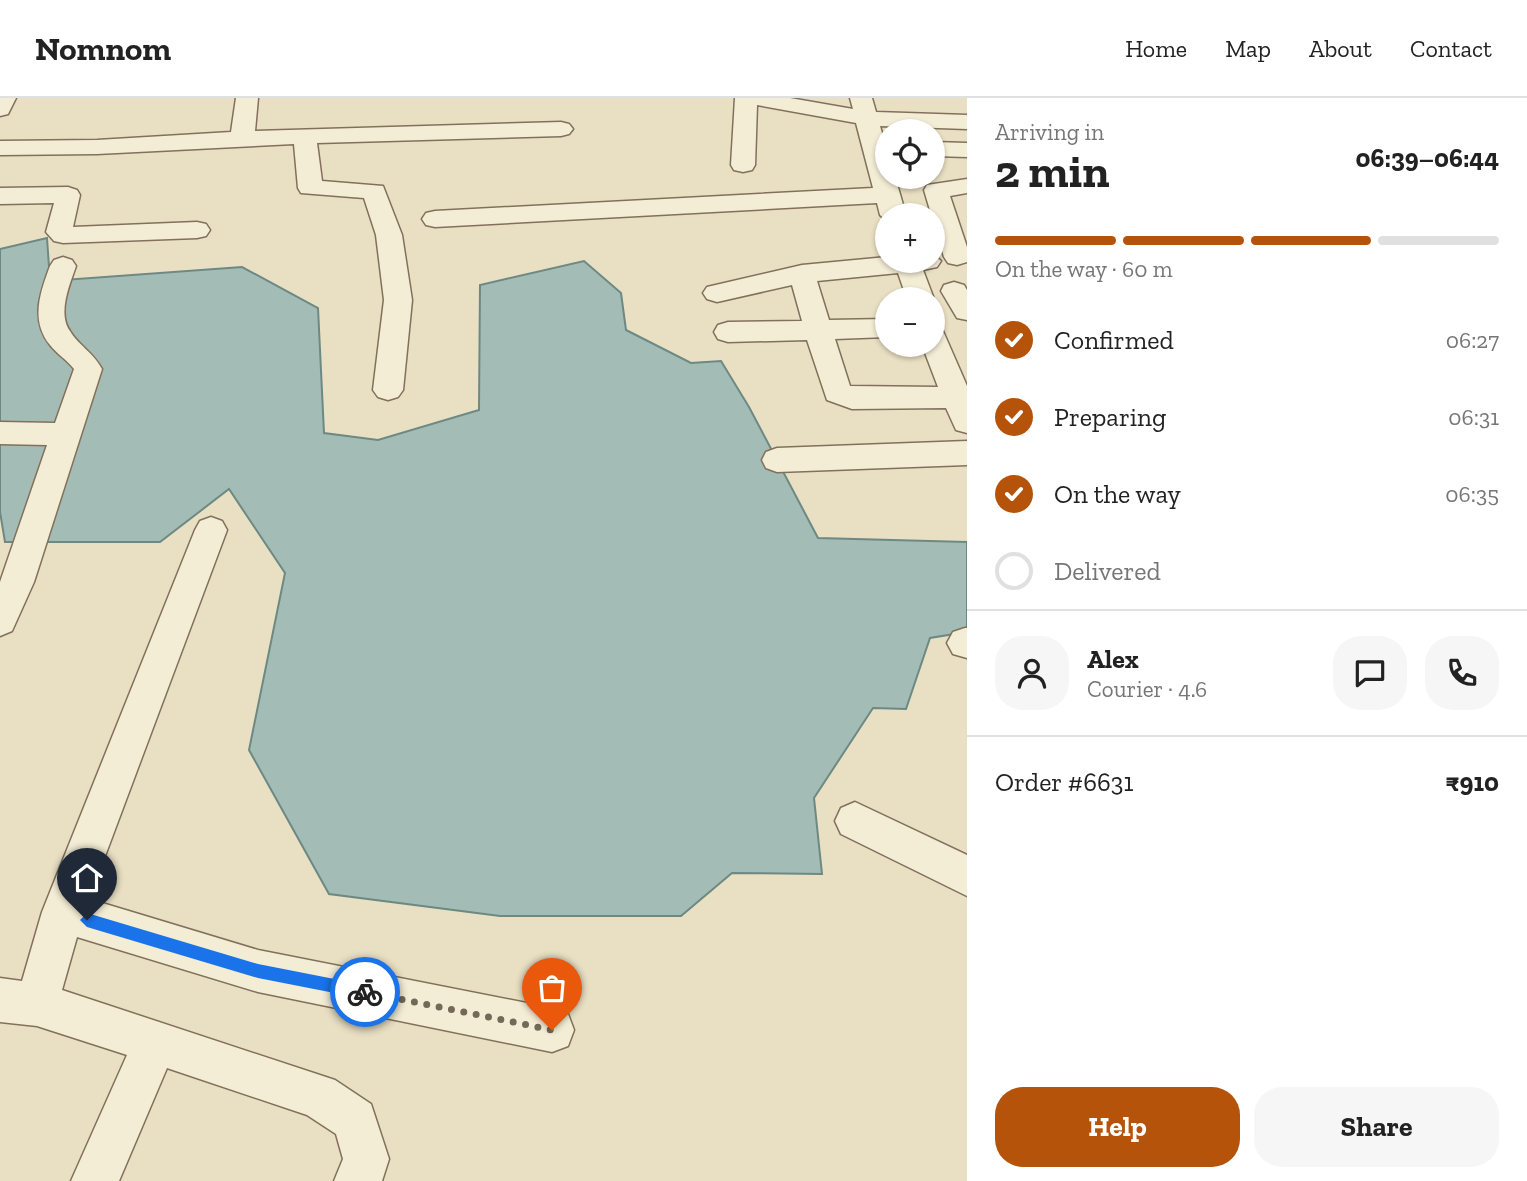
<!DOCTYPE html>
<html lang="en">
<head>
<meta charset="utf-8">
<style>
	body { margin:0; font-family:"Zilla Slab",serif; background:#f6f6f6; color:#222; height:100vh; display:flex; flex-direction:column; font-size:26px; white-space:nowrap }
	* { box-sizing:border-box; margin:0 }
	p { font-size:23px; color:#767676 }
	.icon { flex:none; width:38px; height:38px; fill:none; stroke:currentColor; stroke-width:2; stroke-linecap:round; stroke-linejoin:round }
	.map { position:relative; flex:1; overflow:hidden }
	.drawer { display:flex; flex-direction:column; background:#fff; width:560px }
	.drawer>* { flex:none }
	.controls { position:absolute; left:875px; top:21px; display:grid; gap:14px }
	.controls a { display:grid; place-items:center; width:70px; height:70px; border-radius:50%; background:#fff; box-shadow:0 2px 5px #0004; font-size:35px }
	.pin { position:absolute; display:grid; place-items:center; width:60px; height:60px; color:#fff; margin:-72px -30px; border-radius:50% 50% 50% 0; rotate:-45deg; box-shadow:0 0 7px #0007 }
	.pin .icon { rotate:45deg }
	.courier { position:absolute; display:grid; place-items:center; width:70px; height:70px; margin:-35px; border:5px solid #1a73e8; border-radius:50%; background:#fff; color:#222; box-shadow:0 2px 9px #0007 }
	.overview em { font-style:normal; font-weight:800 }
	.overview div { display:flex; flex-direction:column-reverse }
	.overview { display:flex; align-items:center; justify-content:space-between; height:119px; padding:0 28px }
	h1 { font-size:46px; font-weight:800; line-height:52px }
	.bar { display:grid; grid-template-columns:repeat(4,1fr); gap:10px 7px; align-content:center; height:84px; padding:0 28px }
	.bar i { height:9px; border-radius:5px; background:#e0e0e0 }
	.bar .current { background:#b45309 }
	.bar p { grid-column:span 4 }
	.line { display:flex; align-items:center; gap:18px; padding:0 28px; border-top:2px solid #e0e0e0 }
	.line div { flex:1 }
	.round { display:grid; place-items:center; flex:none; width:74px; height:74px; border-radius:28px; background:#f6f6f6 }
	ol { padding:0 28px; list-style:none }
	li { display:flex; align-items:center; gap:21px; height:77px }
	li p { margin-inline-start:auto }
	li .icon { padding:7px; border-radius:50%; background:#b45309; color:#fff; stroke-width:4 }
	li:last-child { color:#767676 }
	li i { width:38px; height:38px; border:4px solid #e0e0e0; border-radius:50% }
	.cta { display:flex; gap:14px; margin-top:auto; padding:14px 28px }
	.cta a { flex:1; height:80px; border-radius:28px; background:#b45309; color:#fff; font-size:28px; font-weight:800; line-height:80px; text-align:center }
	.cta a+a { background:#f6f6f6; color:#222 }
	header { display:flex; align-items:center; gap:42px; box-sizing:border-box; height:98px; padding:0 35px; background:#fff; border-bottom:2px solid #e0e0e0 }
	header strong { font-size:33px }
	nav { display:flex; gap:38px; margin-inline-start:auto; font-size:24px }
	main { display:flex; flex:1; min-height:0 }
	.map>svg:first-child { display:block }
	.water { fill:#a4bcb6; stroke:#6d8983; stroke-width:2 }
	.lines { fill:none; stroke-linecap:round; stroke-linejoin:round }
	.street-casing { stroke:#81715c; stroke-width:3 }
	.street { fill:#f4edd5; fill-rule:evenodd }
	.route { fill:#1a73e8 }
	.done { stroke:#726958; stroke-width:7; stroke-dasharray:0 12.6 }
</style>
</head>
<body>
<header>
<strong>Nomnom</strong>
<nav><a>Home</a><a>Map</a><a>About</a><a>Contact</a></nav>
</header>
<main>
<div class="map">
<svg width="967" height="1083" viewBox="0 0 967 1083">
	<rect width="100%" height="100%" fill="#e9dfc3"/>
	<path class="water" d="M47 140 50 183 242 169 318 210 324 335 378 342 479 312 480 187 584 163 621 195 626 232 691 265 721 263 749 309 818 440 967 444V534L930 540 906 611 873 610 814 700 822 776 732 775 681 818H500L329 796 249 652 285 475 229 391 160 444H5L0 414V151Z"/>
	<g class="lines">
		<g class="street-casing">
			<g id="street">
				<path d="M0 0H16L8 16 0 18Z"/>
				<path d="M236 0H258L255 33 561 24 569 26 573 31 569 36 561 38 317 45 322 83 383 88 402 137 412 202 403 292 398 299 388 302 378 299 373 292 384 202 376 137 364 100 301 95 298 90 294 46 97 56 0 57V43L97 42 231 34Z"/>
				<path d="M735 0H790L853 11 850 0H872L876 14 967 17V31L880 28 887 53V79H895L906 117H887V123L880 117 877 105 435 129 426 127 422 121 426 115 435 113 873 90 856 25 757 7 755 67 752 72 743 74 734 72 731 67Z"/>
				<path d="M933 44 967 45V59L933 58Z"/>
				<path d="M967 81V95L950 98 967 149V164L957 167 948 165 944 159 924 92 927 87Z"/>
				<path d="M68 89 77 92 80 97 73 129 197 124 206 126 210 132 206 138 197 140 63 145 54 143 46 134 54 105 0 106V90Z"/>
				<path d="M933 156 941 163 937 169 923 172 934 201 933 202 907 201 898 175 817 183 829 222 887 221V239L835 241 850 288 938 289 922 247H933V230L943 233 967 288V335L956 332 946 310 852 311 827 302 807 242 728 244 718 241 714 234 718 227 728 224 802 223 792 187 717 204 707 201 703 195 707 189 802 167 887 159V163H933Z"/>
				<path d="M63 159 72 162 76 168C70 186 57 215 70 233 79 248 92 253 102 271L34 484 12 533 0 538V484L47 347 0 346V324L55 325 74 271C67 262 57 256 50 247 30 222 40 195 50 168L54 162Z"/>
				<path d="M954 184 964 187 967 192V222L957 220 941 193 944 187Z"/>
				<path d="M967 343V367L777 374 766 370 762 362 766 354 777 350Z"/>
				<path d="M211 419 222 423 227 432 89 801 258 852 552 910 568 916 574 932 568 948 552 954 258 894 77 839 62 892 335 982 371 1006 389 1061 382 1083H334L343 1061 336 1036 307 1017 167 970 119 1083H71L127 957 37 928 0 924V880L22 883 42 814 195 432 200 423Z"/>
				<path d="M965 530H967V560L953 556 947 545 953 534Z"/>
				<path d="M855 704 967 757V798L841 736 835 723 841 710Z"/>
			</g>
		</g>
		<use href="#street" class="street"/>
	</g>
	<path class="route" d="M87 815 258 866 365 887 372 894 365 901 258 880 87 829 80 822Z"/>
	<g class="lines">
		<path class="done" d="M365 894 552 932"/>
	</g>
</svg>
<div class="controls">
<a><svg class="icon" aria-label="locate" viewBox="0 0 24 24"><circle cx="12" cy="12" r="6"/><path d="M12 2v4M12 18v4M2 12h4M18 12h4"/></svg></a>
<a>+</a>
<a>−</a>
</div>
<div class="pin" style="left:552px;top:932px;background:#ea580c"><svg class="icon" aria-label="bag" viewBox="0 0 24 24"><path d="M5 8h14l-1 12H6zM9 8a3 3 0 0 1 6 0"/></svg></div>
<div class="pin" style="left:87px;top:822px;background:#1f2937"><svg class="icon" aria-label="home" viewBox="0 0 24 24"><path d="M3 11l9-7 9 7M6 9v11h12V9"/></svg></div>
<div class="courier" style="left:365px;top:894px"><svg class="icon" aria-label="bike" viewBox="0 0 24 24"><circle cx="6" cy="16" r="4"/><circle cx="18" cy="16" r="4"/><path d="M6 16l4-8h5l3 8M10 8l3 8H6M13 5h3"/></svg></div>
</div>
<section class="drawer">
<div class="overview"><div><h1>2 min</h1><p>Arriving in</p></div><em>06:39–06:44</em></div>
<div class="bar"><i class="current"></i><i class="current"></i><i class="current"></i><i></i><p>On the way · 60 m</p></div>
<ol>
<li><svg class="icon" aria-label="check" viewBox="0 0 24 24"><path d="M5 12l5 5 9-10"/></svg>Confirmed<p>06:27</p></li>
<li><svg class="icon" aria-label="check" viewBox="0 0 24 24"><path d="M5 12l5 5 9-10"/></svg>Preparing<p>06:31</p></li>
<li><svg class="icon" aria-label="check" viewBox="0 0 24 24"><path d="M5 12l5 5 9-10"/></svg>On the way<p>06:35</p></li>
<li><i></i>Delivered</li>
</ol>
<div class="line" style="height:126px"><a class="round"><svg class="icon" aria-label="person" viewBox="0 0 24 24"><circle cx="12" cy="8" r="4"/><path d="M4 21q1-7 8-7t8 7"/></svg></a><div><b>Alex</b><p>Courier · 4.6</p></div><a class="round"><svg class="icon" aria-label="chat" viewBox="0 0 24 24"><path d="M4 5h16v11H9l-5 4z"/></svg></a><a class="round"><svg class="icon" aria-label="phone" viewBox="0 0 24 24"><path d="M5 4h4l2 5-3 2q2 4 5 5l2-3 5 2v4C11 20 4 13 5 4z"/></svg></a></div>
<div class="line" style="height:91px"><div>Order #6631</div><b>₹910</b></div>
<div class="cta"><a>Help</a><a>Share</a></div>
</section>
</main>
</body>
</html>
